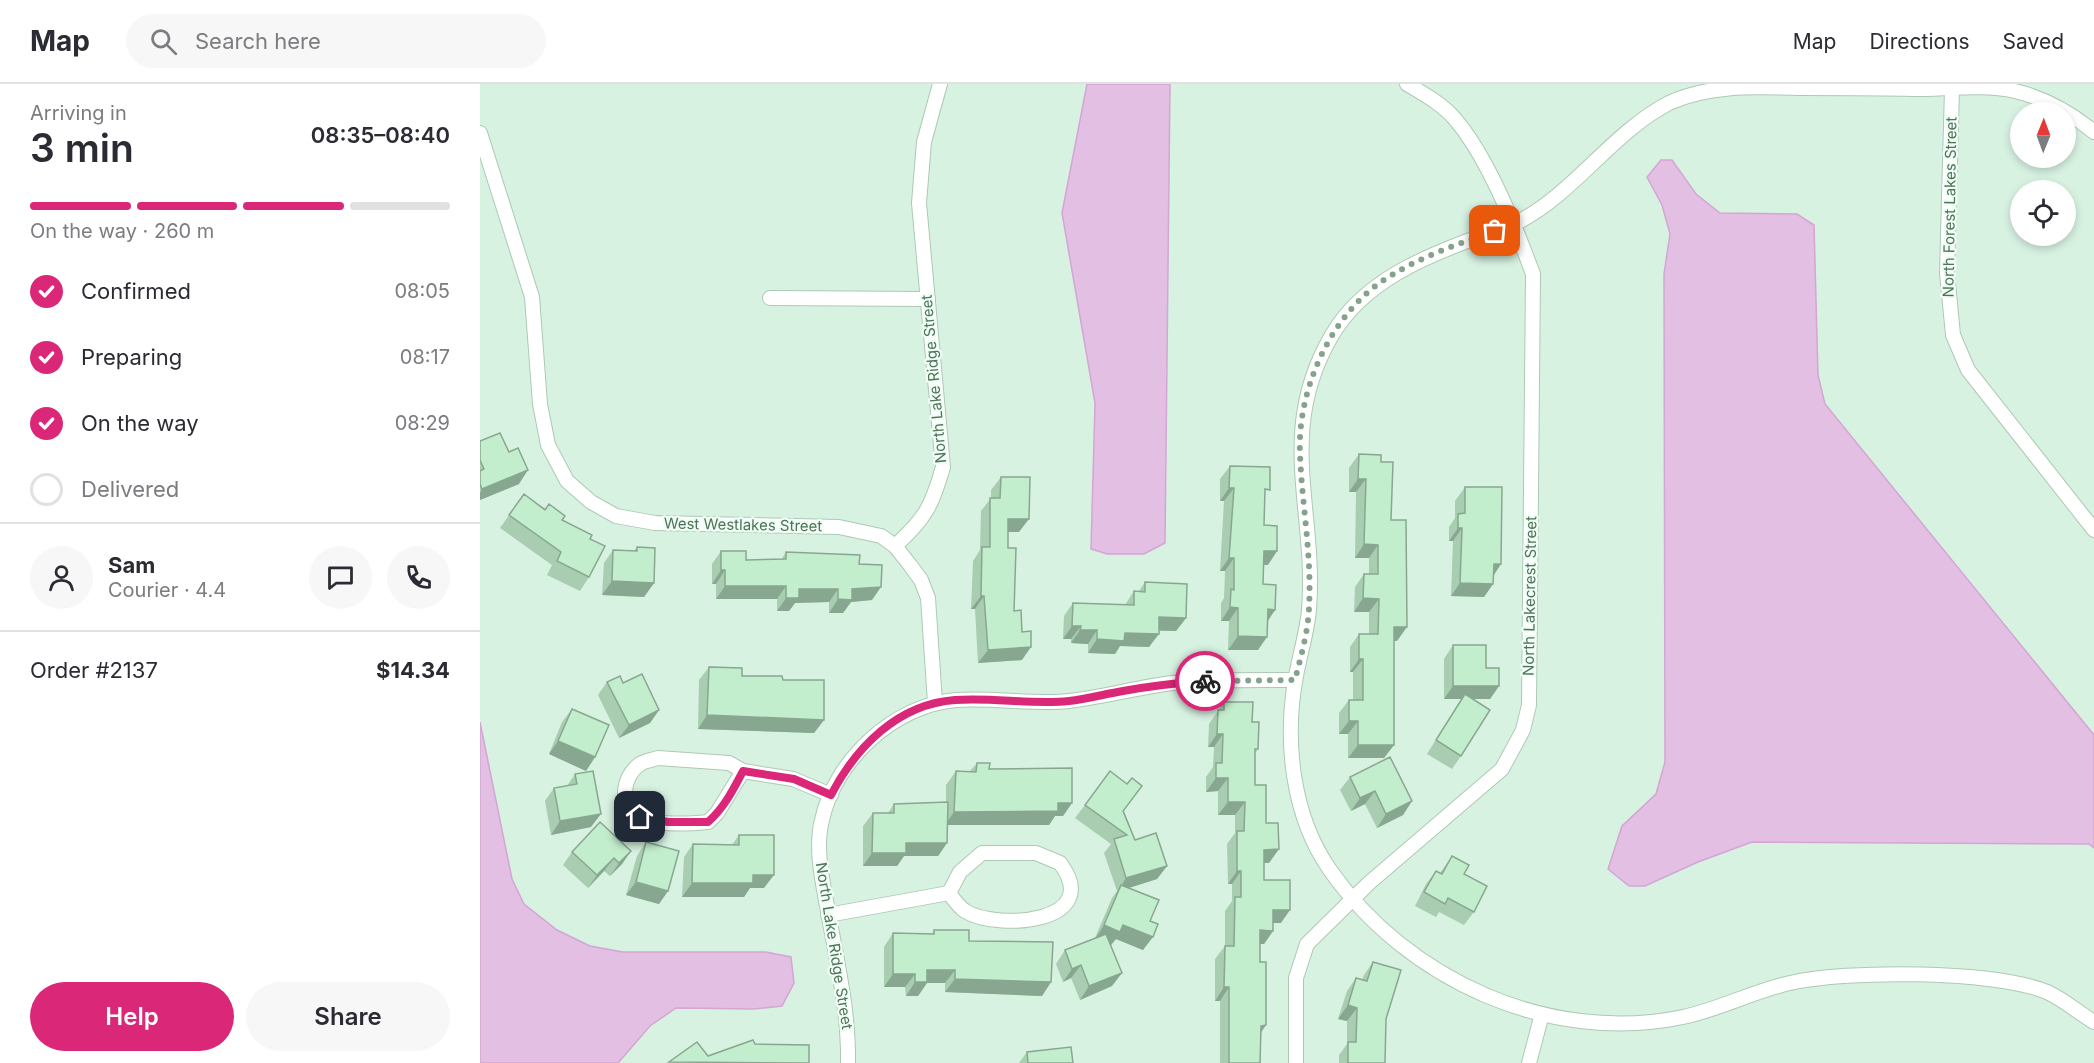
<!DOCTYPE html>
<html lang="en">
<head>
<meta charset="utf-8">
<style>
	body { margin:0; font-family:Inter,sans-serif; background:#f7f7f7; color:#2b2b33; height:100vh; display:flex; flex-direction:column; font-size:22px; white-space:nowrap }
	* { box-sizing:border-box; margin:0 }
	p { font-size:20px; color:#7c7c81 }
	.icon { flex:none; width:33px; height:33px; fill:none; stroke:currentColor; stroke-width:2; stroke-linecap:round; stroke-linejoin:round }
	.map { position:relative; flex:1; overflow:hidden }
	.drawer { display:flex; flex-direction:column; background:#fff; width:480px }
	.drawer>* { flex:none }
	.needle { width:39px; rotate:1deg }
	.tools { position:absolute; left:1530px; top:18px; display:grid; gap:12px }
	.tools a { display:grid; place-items:center; width:66px; height:66px; border-radius:50%; background:#fff; box-shadow:0 3px 9px #0003; font-size:30px }
	.pin { position:absolute; display:grid; place-items:center; width:51px; height:51px; color:#fff; margin:-26px; border-radius:12px; box-shadow:0 3px 9px #0006 }
	.courier { position:absolute; display:grid; place-items:center; width:60px; height:60px; margin:-30px; border:4px solid #db2777; border-radius:50%; background:#fff; color:#222; box-shadow:0 2px 8px #0007 }
	.head em { font-style:normal; font-weight:600 }
	.head div { display:flex; flex-direction:column-reverse }
	.head { display:flex; align-items:center; justify-content:space-between; height:102px; padding:0 30px }
	h1 { font-size:39px; font-weight:600; line-height:45px }
	.bar { display:grid; grid-template-columns:repeat(4,1fr); gap:9px 6px; align-content:center; height:72px; padding:0 30px }
	.bar i { height:8px; border-radius:4px; background:#e1e1e2 }
	.bar .current { background:#db2777 }
	.bar p { grid-column:span 4 }
	.line { display:flex; align-items:center; gap:15px; padding:0 30px; border-top:2px solid #e1e1e2 }
	.line div { flex:1 }
	.round { display:grid; place-items:center; flex:none; width:63px; height:63px; border-radius:32px; background:#f7f7f7 }
	ol { padding:0 30px; list-style:none }
	li { display:flex; align-items:center; gap:18px; height:66px }
	li p { margin-inline-start:auto }
	li .icon { padding:6px; border-radius:50%; background:#db2777; color:#fff; stroke-width:4 }
	li:last-child { color:#7c7c81 }
	li i { width:33px; height:33px; border:3px solid #e1e1e2; border-radius:50% }
	.cta { display:flex; gap:12px; margin-top:auto; padding:12px 30px }
	.cta a { flex:1; height:69px; border-radius:36px; background:#db2777; color:#fff; font-size:24px; font-weight:600; line-height:69px; text-align:center }
	.cta a+a { background:#f7f7f7; color:#2b2b33 }
	header { display:flex; align-items:center; gap:36px; box-sizing:border-box; height:84px; padding:0 30px; background:#fff; border-bottom:2px solid #e1e1e2 }
	header strong { font-size:28px }
	nav { display:flex; gap:33px; margin-inline-start:auto; font-size:21px }
	.search { width:420px; height:54px; background:#f7f7f7; display:flex; align-items:center; gap:15px; box-sizing:border-box; padding:0 21px; border-radius:33px; color:#7c7c81; font-size:22px }
	main { display:flex; flex:1; min-height:0 }
	.map>svg:first-child { display:block }
	.residential { fill:#d8f2e2; fill-rule:evenodd }
	.water { fill:#e2bfe3; stroke:#d3a6d4; stroke-width:1.5 }
	.lines { fill:none; stroke-linecap:round; stroke-linejoin:round }
	.street-casing { stroke:#adc9b5; stroke-width:16 }
	.street { stroke:#fff; stroke-width:14 }
	.wall { fill:#a8cdb0 }
	.shaded-wall { fill:#88a790 }
	.building { fill:#c3eecd; stroke:#88a790; stroke-width:1.5 }
	.done { stroke:#85a38c; stroke-width:6; stroke-dasharray:0 10.8 }
	.route { stroke:#db2777; stroke-width:8 }
	.labels { text-anchor:middle; stroke-width:4.5; stroke-linejoin:round; paint-order:stroke }
	.street-label { font-size:15px; fill:#4f7356; stroke:#f0fdf6 }
</style>
</head>
<body>
<header>
<strong>Map</strong>
<div class="search"><svg class="icon" aria-label="search" viewBox="0 0 24 24"><circle cx="10" cy="10" r="6"/><path d="M15 15l6 6"/></svg>Search here</div>
<nav><a>Map</a><a>Directions</a><a>Saved</a></nav>
</header>
<main>
<section class="drawer">
<div class="head"><div><h1>3 min</h1><p>Arriving in</p></div><em>08:35–08:40</em></div>
<div class="bar"><i class="current"></i><i class="current"></i><i class="current"></i><i></i><p>On the way · 260 m</p></div>
<ol>
<li><svg class="icon" aria-label="check" viewBox="0 0 24 24"><path d="M5 12l5 5 9-10"/></svg>Confirmed<p>08:05</p></li>
<li><svg class="icon" aria-label="check" viewBox="0 0 24 24"><path d="M5 12l5 5 9-10"/></svg>Preparing<p>08:17</p></li>
<li><svg class="icon" aria-label="check" viewBox="0 0 24 24"><path d="M5 12l5 5 9-10"/></svg>On the way<p>08:29</p></li>
<li><i></i>Delivered</li>
</ol>
<div class="line" style="height:108px"><a class="round"><svg class="icon" aria-label="person" viewBox="0 0 24 24"><circle cx="12" cy="8" r="4"/><path d="M4 21q1-7 8-7t8 7"/></svg></a><div><b>Sam</b><p>Courier · 4.4</p></div><a class="round"><svg class="icon" aria-label="chat" viewBox="0 0 24 24"><path d="M4 5h16v11H9l-5 4z"/></svg></a><a class="round"><svg class="icon" aria-label="phone" viewBox="0 0 24 24"><path d="M5 4h4l2 5-3 2q2 4 5 5l2-3 5 2v4C11 20 4 13 5 4z"/></svg></a></div>
<div class="line" style="height:78px"><div>Order #2137</div><b>$14.34</b></div>
<div class="cta"><a>Help</a><a>Share</a></div>
</section>
<div class="map">
<svg width="1614" height="979" viewBox="0 0 1614 979">
	<rect width="100%" height="100%" fill="#e9fbf1"/>
	<path class="residential" d="M0 0H1614V979H0ZM1540 28H1586V74H1540ZM1540 106H1586V152H1540Z"/>
	<g class="water">
		<path d="M607 0H690L685 459 664 470H627L611 465 615 319 582 129Z"/>
		<path d="M1181 76H1192L1216 110 1240 129 1317 130 1334 141 1338 291 1345 320 1614 651V764L1609 760 1272 758 1218 778 1165 802H1149L1128 785 1142 742 1176 710 1185 678 1184 190 1190 150 1182 121 1167 93Z"/>
		<path d="M0 638 32 795 44 820 77 846 110 862 143 868H286L311 873 314 899 302 922 274 925 196 924 170 942 138 979H0Z"/>
	</g>
	<g class="lines">
		<g class="street-casing">
			<g id="street">
				<path d="M1472 5 1467 189 1473 251 1488 286 1614 446"/>
				<path d="M1614 48C1591 29 1564 14 1535 7 1503 0 1467 5 1434 5 1397 4 1359 4 1322 4 1278 3 1229 0 1189 19 1133 48 1096 107 1040 137 1026 144 1012 147 998 153 943 173 883 198 852 251 795 348 837 426 829 526 827 548 820 570 816 592 804 656 812 732 850 786 927 896 1070 961 1203 933 1240 925 1274 907 1310 899 1367 886 1514 886 1567 908 1583 915 1599 929 1614 938"/>
				<path d="M0 49 52 213 60 320 68 361 87 397 111 418 136 432 175 439 359 443 401 452 415 462 430 481 441 496 448 514 455 619"/>
				<path d="M290 214 448 215"/>
				<path d="M415 462C445 435 452 422 463 383L439 119 444 58 460 0"/>
				<path d="M178 674 249 679 263 687 237 729 228 738C208 740 176 742 158 732 138 721 143 692 160 680 164 677 172 676 178 674Z"/>
				<path d="M263 687 313 695 351 711"/>
				<path d="M502 769H556L580 779C625 839 518 847 485 827 478 822 474 816 469 809L480 788Z"/>
				<path d="M348 831 469 809"/>
				<path d="M368 979C369 926 356 874 347 822 342 795 335 763 342 736 355 676 414 621 476 616 514 613 551 621 589 617 624 613 658 603 693 599 733 595 775 596 815 596"/>
				<path d="M816 979V894L827 860 889 799 1022 685 1043 646 1049 621 1053 190C1036 144 1007 72 975 35 962 20 944 10 927 0"/>
				<path d="M1049 979 1062 930"/>
			</g>
		</g>
		<use href="#street" class="street"/>
	</g>
	<g class="wall">
		<path d="M0 357 39 400 0 416Z"/>
		<path d="M879 370 901 378 911 436 917 557H914V661L904 674H868V650H859V629L869 616H873V588H870V563L879 550H889V528H874L875 503 884 490H889V474H875L876 408H869V384Z"/>
		<path d="M750 382 785 412 784 441 788 481H783V500L795 526 788 537 778 566H748L749 537H741V519L744 514 745 487H740L744 417H740V395Z"/>
		<path d="M521 393 539 448H528V464L534 527 542 576 498 579 495 525H491L493 477 500 466 501 427 511 414V406Z"/>
		<path d="M985 403 1021 480 1013 491V500L1004 513 971 512 973 457H969V443L975 434V417Z"/>
		<path d="M44 410 110 455 109 493 100 507 67 491 72 481 20 444Z"/>
		<path d="M157 463 174 499 164 513 122 511 124 479 133 466 154 467Z"/>
		<path d="M241 467 266 476H301L306 468 379 480 392 516 371 518 363 529H349V518L315 519 309 527H297V515H236V500H232V480Z"/>
		<path d="M665 498 706 534 696 547H679L669 563 640 562 635 570 608 569V560L591 559V555H583L584 532 593 519 645 521 654 507H659Z"/>
		<path d="M973 561 1006 584 1019 602 1010 615H993L981 672 972 685 947 670 981 615H964V575Z"/>
		<path d="M229 583 262 592 303 596 344 636 334 649 218 645 219 596Z"/>
		<path d="M127 598 143 599 179 626 170 639 139 654 118 611Z"/>
		<path d="M744 618 772 638 778 665 775 670V701L786 739 799 765 789 779H784V796L801 839H793V847L784 860H780V878L786 941 781 949 780 979H740V917H735V875L745 862V827L752 817V800H748L747 760 755 749V731H738V707L726 708V693L733 683 734 663H728L729 640Z"/>
		<path d="M92 625 115 673 106 687 69 670 82 638Z"/>
		<path d="M497 679 509 685 592 719 583 732H575L569 741H468L467 759 458 772H424L417 782H383V742L393 729H408L414 720 466 718V701L476 687H490Z"/>
		<path d="M95 690 111 743 71 751 65 717 74 704 87 702Z"/>
		<path d="M870 693 932 717 923 731 897 744 885 720 871 727 860 706Z"/>
		<path d="M605 721 644 727 655 756 687 782 677 795 649 804 670 837 663 866 636 855 631 861H630L632 902 600 916 591 894 583 898 576 880 585 866 615 854 632 814 637 807 624 769 631 760 595 734Z"/>
		<path d="M259 751 284 804H270L264 813H202L204 773 213 760 252 761Z"/>
		<path d="M166 758 188 807 179 820 146 811 157 772Z"/>
		<path d="M151 767 142 780 130 792 124 787 108 804 83 781 92 768Z"/>
		<path d="M972 772 984 790 994 828 984 841 959 828 956 833 935 822 946 800 956 787 960 789Z"/>
		<path d="M454 846 489 857 571 898 562 912 465 908V899H447L438 912H426L425 903H404V863L413 849 452 850Z"/>
		<path d="M893 878 906 935 905 979H859V971L867 960V937L858 935 867 907 876 894 882 896 884 891Z"/>
		<path d="M547 968 593 979H539Z"/>
	</g>
	<g class="shaded-wall">
		<path d="M48 386 39 400 0 416V409L2 405Z"/>
		<path d="M878 395H886L876 408H869Z"/>
		<path d="M749 404H754L744 417H740Z"/>
		<path d="M528 435H549L539 448H519Z"/>
		<path d="M978 444H982L973 457H969Z"/>
		<path d="M884 460 898 461 889 474H875Z"/>
		<path d="M784 467H797L788 481 774 480Z"/>
		<path d="M749 474H754L745 487H740Z"/>
		<path d="M1014 480H1021L1012 494Z"/>
		<path d="M241 486H245L236 500H232Z"/>
		<path d="M132 497 174 499 164 513 122 511Z"/>
		<path d="M980 499 1013 500 1004 513 971 512Z"/>
		<path d="M245 502H306L297 515H236Z"/>
		<path d="M401 503 392 516 371 518 363 529H349L358 515 372 505Z"/>
		<path d="M319 505H358L349 518 315 519 309 527H297L306 514Z"/>
		<path d="M501 512H504L495 525H491Z"/>
		<path d="M883 514 899 515 889 528H874Z"/>
		<path d="M750 523 758 524 749 537H741Z"/>
		<path d="M788 525 795 526 786 539Z"/>
		<path d="M679 533 706 534 696 547 670 546Z"/>
		<path d="M592 542H601L591 555H583Z"/>
		<path d="M914 543H927L917 557 905 556Z"/>
		<path d="M600 546H617L608 560 591 559Z"/>
		<path d="M645 549 679 550 669 563 640 562 635 570 608 569 617 555Z"/>
		<path d="M758 552 787 553 778 566H748Z"/>
		<path d="M551 563 542 576 498 579 508 566Z"/>
		<path d="M879 575H883L873 588H870Z"/>
		<path d="M973 602H1019L1010 615H964Z"/>
		<path d="M179 626 170 639 139 654 149 641Z"/>
		<path d="M227 631 344 636 334 649 218 645Z"/>
		<path d="M869 637H878L868 650H859Z"/>
		<path d="M737 650H743L734 663H728Z"/>
		<path d="M78 657 115 673 106 687 69 670Z"/>
		<path d="M878 661H914L904 674H868Z"/>
		<path d="M736 694H748L738 707 726 708Z"/>
		<path d="M895 707 885 720 871 727 880 714Z"/>
		<path d="M932 717 923 731 897 744 906 730Z"/>
		<path d="M748 718H765L755 731H738Z"/>
		<path d="M578 719H592L583 732H575L569 741H465L474 728Z"/>
		<path d="M121 730 111 743 71 751 80 737Z"/>
		<path d="M426 759H467L458 772H424L417 782H383L392 769Z"/>
		<path d="M799 765 789 779H775L784 766Z"/>
		<path d="M151 767 142 780 130 792 139 779Z"/>
		<path d="M134 774 124 787 108 804 117 791Z"/>
		<path d="M687 782 677 795 639 807 641 802 646 794Z"/>
		<path d="M757 787H761L752 800H748Z"/>
		<path d="M273 791H294L284 804H270L264 813H202L212 799Z"/>
		<path d="M156 798 188 807 179 820 146 811Z"/>
		<path d="M793 826H810L801 839H784Z"/>
		<path d="M624 841H643L673 853 663 866 636 855 631 861 615 855Z"/>
		<path d="M780 846 793 847 784 860H771Z"/>
		<path d="M601 881 591 894 583 898 592 885Z"/>
		<path d="M447 886H475L465 899H447L438 912H426L435 898Z"/>
		<path d="M642 889 632 902 600 916 609 902Z"/>
		<path d="M413 890H435L425 903H404Z"/>
		<path d="M475 895 571 898 562 912 465 908Z"/>
		<path d="M744 903H749L740 917H735Z"/>
		<path d="M868 921 877 924 867 937 858 935Z"/>
		<path d="M786 941 776 955 781 942Z"/>
	</g>
	<g class="building">
		<path d="M20 349 29 368 38 364 48 386 2 405 0 400V387L4 385 0 376V357Z"/>
		<path d="M879 370 901 371V378H913L911 436H926L927 543H914V661H878V637H869V616H883V575H879V550H898L899 515 883 514 884 490H898V461L884 460 886 395H878Z"/>
		<path d="M750 382 790 383V406L785 405 784 441 797 442V467H784L783 500 796 501 795 526 788 525 787 553 758 552V524L750 523 751 505 754 506V474H749L754 404H749Z"/>
		<path d="M521 393H550L549 435H528V464H536L534 527 541 526 542 548 551 547V563L508 566 504 512H501L502 463H510V414H520Z"/>
		<path d="M985 403H1022L1021 480H1014L1013 500 980 499 982 444H978V430L985 429Z"/>
		<path d="M44 410 65 426 69 420 85 432 82 436 112 451 110 455 125 462 109 493 77 477 81 468 29 431Z"/>
		<path d="M157 463 175 464 174 499 132 497 133 466 157 467Z"/>
		<path d="M241 467H266V476L306 475V468L380 471 379 480 402 481 401 503 372 505V516L358 515V505H319V514H306V502H245V486H241Z"/>
		<path d="M665 498 707 500 706 534 679 533V550L645 549 644 557 617 555V546H600L601 542H592L593 519 654 521V507L665 508Z"/>
		<path d="M973 561H1006V584H1019V602H973Z"/>
		<path d="M229 583 262 584V592H302L303 596H344V636L227 631Z"/>
		<path d="M162 590 179 626 149 641 127 598 140 592 143 599Z"/>
		<path d="M985 610 1010 626 981 672 956 656Z"/>
		<path d="M744 618H773L772 638H779L778 665H775V701H786V739H798L799 765 784 766V796H810V826H793V847L780 846V878H786V941L781 942 780 979H749V903H744L745 862H754L755 813H761V787H757V747H764L765 718H748V694H736V679H742L743 650H737L738 626H744Z"/>
		<path d="M92 625 129 641 115 673 78 657Z"/>
		<path d="M910 673 932 717 906 730 895 707 880 714 870 693Z"/>
		<path d="M497 679H510L509 685 592 684V719H578V727L474 728 476 687 496 688Z"/>
		<path d="M113 687 121 730 80 737 74 704 97 700 95 690Z"/>
		<path d="M630 687 647 700 652 694 662 702 643 727 655 756 676 749 687 782 646 794 634 755 647 751 605 721Z"/>
		<path d="M468 718 467 759H426V769H392L393 729H414V720Z"/>
		<path d="M120 738 151 767 139 779 134 774 117 791 92 768Z"/>
		<path d="M259 751H294V791H273V799H212L213 760 259 761Z"/>
		<path d="M166 758 199 767 188 807 156 798Z"/>
		<path d="M972 772 989 781 984 790 1007 802 994 828 968 814 965 820 944 808 956 787 962 790Z"/>
		<path d="M641 801 679 816 670 837 678 840 673 853 643 841 640 848 624 841Z"/>
		<path d="M454 846H489V857L573 858 571 898 475 895V886H447V898H435V890H413V849L454 850Z"/>
		<path d="M626 850 642 889 609 902 601 881 592 885 585 866Z"/>
		<path d="M893 878 921 886 906 935 905 979H868V958H876L877 924 868 921 876 894 887 897Z"/>
		<path d="M273 956 275 960 329 961V979L189 978 217 958 228 972Z"/>
		<path d="M591 963 593 979H548L547 968Z"/>
	</g>
	<g class="lines">
		<path class="done" d="M725 597 815 596C821 572 828 548 829 524 832 473 822 421 820 370 817 306 851 229 907 194 940 173 978 160 1015 147"/>
		<path class="route" d="M160 733 188 738H228C244 724 253 706 263 687L314 695 351 711C376 663 418 620 475 616 513 613 551 621 589 617 607 615 625 610 643 607 670 602 697 599 725 597"/>
	</g>
	<g class="labels">
		<g class="street-label">
			<text transform="translate(1470 123) rotate(-89)" y="5">North Forest Lakes Street</text>
			<text transform="translate(454 295) rotate(-95)" y="5">North Lake Ridge Street</text>
			<text transform="translate(263 441) rotate(1)" y="5">West Westlakes Street</text>
			<text transform="translate(1050 512) rotate(-89)" y="5">North Lakecrest Street</text>
			<text transform="translate(354 862) rotate(81)" y="5">North Lake Ridge Street</text>
		</g>
	</g>
</svg>
<div class="tools">
<a><svg class="needle" viewBox="-14 -14 28 28"><path d="M0-13l5 13h-10z" fill="#e53935"/><path d="M0 13l5-13h-10z" fill="#7c7c81"/></svg></a>
<a><svg class="icon" aria-label="locate" viewBox="0 0 24 24"><circle cx="12" cy="12" r="6"/><path d="M12 2v4M12 18v4M2 12h4M18 12h4"/></svg></a>
</div>
<div class="pin" style="left:1015px;top:147px;background:#ea580c"><svg class="icon" aria-label="bag" viewBox="0 0 24 24"><path d="M5 8h14l-1 12H6zM9 8a3 3 0 0 1 6 0"/></svg></div>
<div class="pin" style="left:160px;top:733px;background:#1f2937"><svg class="icon" aria-label="home" viewBox="0 0 24 24"><path d="M3 11l9-7 9 7M6 9v11h12V9"/></svg></div>
<div class="courier" style="left:725px;top:597px"><svg class="icon" aria-label="bike" viewBox="0 0 24 24"><circle cx="6" cy="16" r="4"/><circle cx="18" cy="16" r="4"/><path d="M6 16l4-8h5l3 8M10 8l3 8H6M13 5h3"/></svg></div>
</div>
</main>
</body>
</html>
